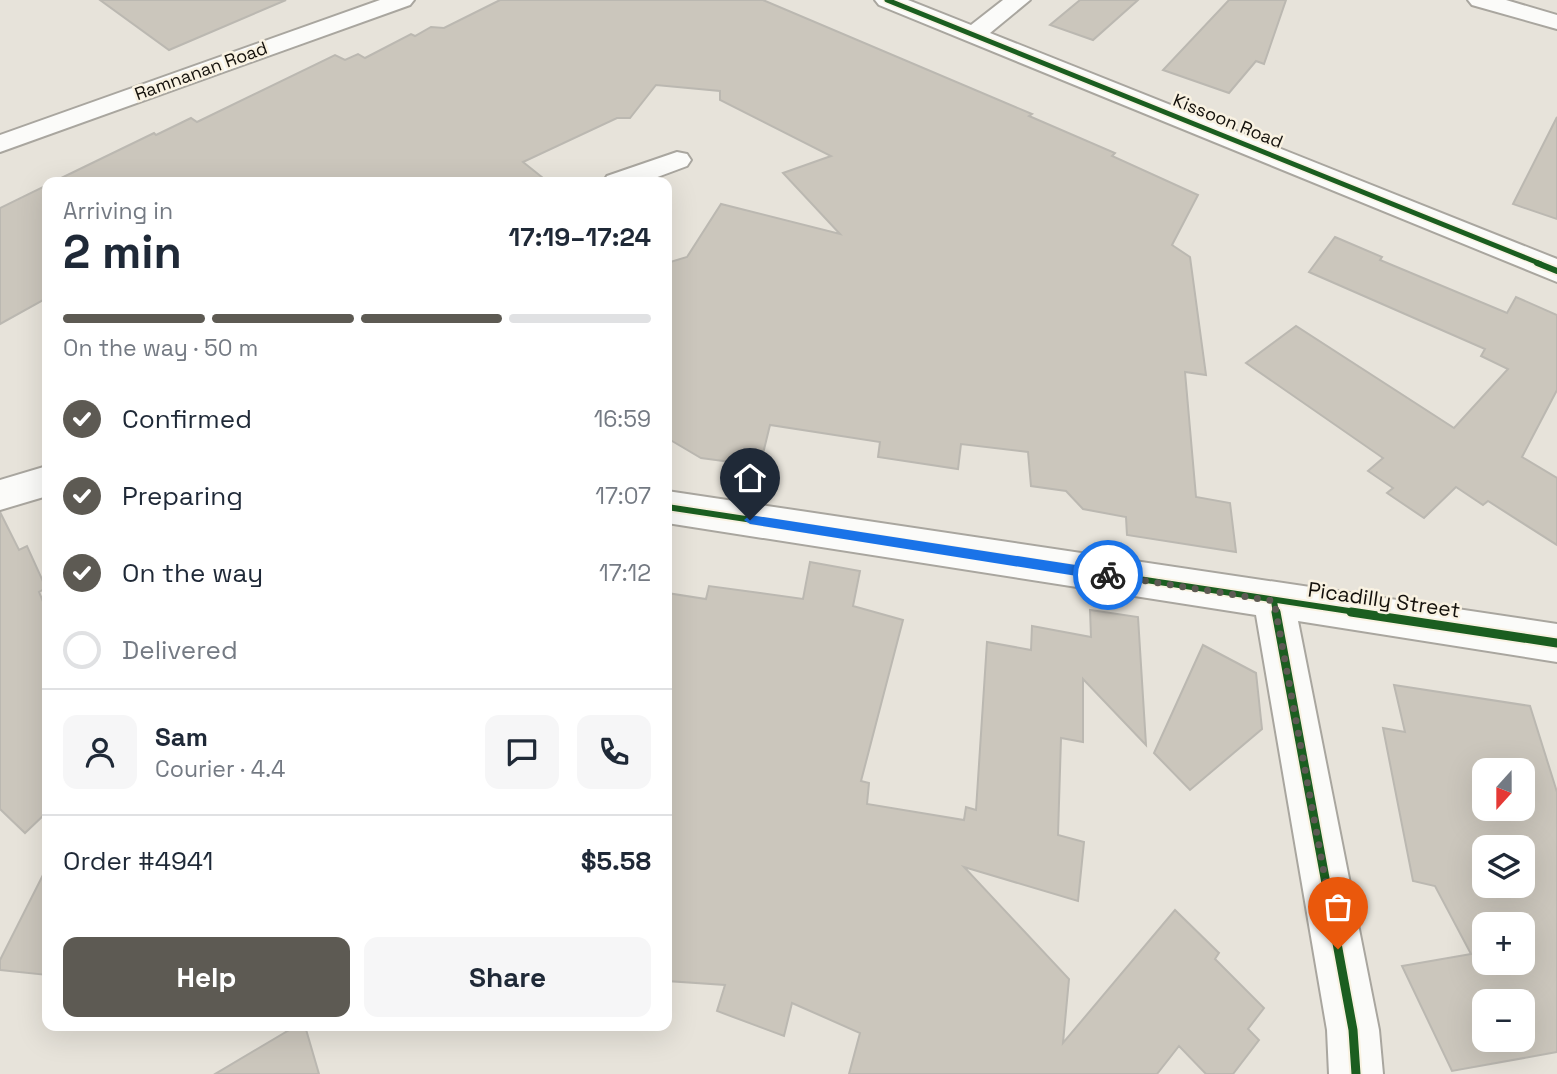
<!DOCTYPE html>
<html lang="en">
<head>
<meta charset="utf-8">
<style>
	body { margin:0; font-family:"Space Grotesk",sans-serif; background:#f6f6f7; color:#1f2937; height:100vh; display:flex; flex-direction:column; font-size:26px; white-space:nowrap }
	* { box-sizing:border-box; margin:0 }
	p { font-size:23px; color:#747a83 }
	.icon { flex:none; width:38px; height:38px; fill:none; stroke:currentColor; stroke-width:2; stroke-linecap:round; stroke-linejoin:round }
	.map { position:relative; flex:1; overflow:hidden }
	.details { position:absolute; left:42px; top:177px; width:630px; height:854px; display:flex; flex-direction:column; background:#fff; border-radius:14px; box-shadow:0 7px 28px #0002 }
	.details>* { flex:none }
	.needle { width:46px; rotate:201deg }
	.controls { position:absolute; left:1472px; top:758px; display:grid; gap:14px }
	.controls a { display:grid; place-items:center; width:63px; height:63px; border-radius:14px; background:#fff; box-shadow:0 7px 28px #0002; font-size:35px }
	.pin { position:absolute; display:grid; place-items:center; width:60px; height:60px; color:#fff; margin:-72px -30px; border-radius:50% 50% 50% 0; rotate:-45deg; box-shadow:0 0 7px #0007 }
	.pin .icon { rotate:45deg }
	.courier { position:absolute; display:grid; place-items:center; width:70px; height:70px; margin:-35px; border:5px solid #1a73e8; border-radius:50%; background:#fff; color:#222; box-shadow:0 2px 9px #0007 }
	.overview em { font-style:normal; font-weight:700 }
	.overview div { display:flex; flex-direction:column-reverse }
	.overview { display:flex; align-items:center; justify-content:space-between; height:119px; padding:0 21px }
	h1 { font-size:46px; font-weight:700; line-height:52px }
	.bar { display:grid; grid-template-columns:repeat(4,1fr); gap:10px 7px; align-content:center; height:84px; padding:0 21px }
	.bar i { height:9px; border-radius:5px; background:#e0e1e3 }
	.bar .selected { background:#5d5a53 }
	.bar p { grid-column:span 4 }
	.line { display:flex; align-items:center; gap:18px; padding:0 21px; border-top:2px solid #e0e1e3 }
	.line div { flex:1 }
	.round { display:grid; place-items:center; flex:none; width:74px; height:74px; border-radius:14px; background:#f6f6f7 }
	ol { padding:0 21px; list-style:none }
	li { display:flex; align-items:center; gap:21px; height:77px }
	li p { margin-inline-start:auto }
	li .icon { padding:7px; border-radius:50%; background:#5d5a53; color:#fff; stroke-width:4 }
	li:last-child { color:#747a83 }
	li i { width:38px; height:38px; border:4px solid #e0e1e3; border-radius:50% }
	.primary-button { display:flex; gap:14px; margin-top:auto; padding:14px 21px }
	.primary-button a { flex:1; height:80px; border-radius:14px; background:#5d5a53; color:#fff; font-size:28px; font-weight:700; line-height:80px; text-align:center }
	.primary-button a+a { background:#f6f6f7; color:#1f2937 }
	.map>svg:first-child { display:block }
	.building { fill:#cbc6bc; stroke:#bbb8b1; stroke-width:2; fill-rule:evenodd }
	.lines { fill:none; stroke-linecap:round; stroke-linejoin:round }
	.minor-casing { stroke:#a9a69f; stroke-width:4 }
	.minor { fill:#fbfbf9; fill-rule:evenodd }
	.cycleway-far2-casing { stroke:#f9f2e2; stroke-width:8 }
	.cycleway-far1-casing { stroke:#f9f2e2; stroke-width:10 }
	.cycleway-casing { stroke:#f9f2e2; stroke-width:13 }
	.cycleway-far2 { stroke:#1b5e20; stroke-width:5 }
	.cycleway-far1 { stroke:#1b5e20; stroke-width:6 }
	.cycleway { stroke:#1b5e20; stroke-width:9 }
	.route { fill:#1a73e8 }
	.done { stroke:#5d5a53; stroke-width:7; stroke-dasharray:0 12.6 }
	.labels { text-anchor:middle; stroke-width:5; stroke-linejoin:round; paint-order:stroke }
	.far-street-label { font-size:18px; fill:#13100b; stroke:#f9f2e2 }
	.street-label { font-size:21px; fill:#13100b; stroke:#f9f2e2 }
</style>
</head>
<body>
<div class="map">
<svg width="1557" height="1074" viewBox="0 0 1557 1074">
	<rect width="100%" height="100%" fill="#e7e3da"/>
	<g class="building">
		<path d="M100 0H286L169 50Z"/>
		<path d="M500 0H763L1032 114 1029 116 1115 153 1112 156 1198 195 1172 245 1190 257 1206 375 1185 372 1196 497 1230 503 1236 552 1127 535 1126 517 1083 509 1066 491 1031 486 1028 452 961 444 958 469 878 457 880 442 770 425 760 466 701 458 667 438V263L687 257 721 204 840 234 783 173 831 156 720 100V91L656 85 630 118H617L523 162 548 182H53L154 133 156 135 191 118 197 122 335 55 345 60 358 54 365 58 411 34 415 36 431 27 444 28Z"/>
		<path d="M1080 0H1138L1093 40 1050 25Z"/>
		<path d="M1229 0H1286L1264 64 1256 61 1229 93 1163 70Z"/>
		<path d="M1557 117V219L1513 204Z"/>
		<path d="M47 185V298L0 324V208Z"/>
		<path d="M1335 237 1382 257 1380 260 1507 313 1516 297 1557 315V390L1522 457 1557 478V545L1488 501 1483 505 1456 487 1424 518 1387 493 1393 488 1368 471 1383 458 1246 363 1296 326 1454 428 1508 369 1481 356 1485 349 1309 272Z"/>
		<path d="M0 512 19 550 27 546 46 588 39 592 47 611V812L25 833 0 809Z"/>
		<path d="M810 562 860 571 853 606 903 620 861 781 869 783 867 804 964 820 966 807 976 810 987 642 1031 650 1032 626 1091 637 1090 610 1138 617 1146 745 1083 679V742L1061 738 1058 835 1084 842 1078 901 964 867 1069 979 1063 1043 1175 910 1219 953 1215 959 1264 1008 1248 1029 1259 1040 1233 1074H1206L1179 1046 1157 1074H849L860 1033 792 1003 784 1036 717 1011 725 985 667 981V593L706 599 709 586 803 599Z"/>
		<path d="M1203 645 1256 673 1262 729 1190 790 1154 753Z"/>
		<path d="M1394 685 1530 706 1557 792V1052L1452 1071 1402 966 1471 954 1435 886 1413 881 1383 728 1405 732ZM1484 770H1522V808H1484ZM1484 847H1522V886H1484ZM1484 924H1522V962H1484ZM1484 1001H1522V1040H1484Z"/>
		<path d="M47 867V975L0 970V960Z"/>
		<path d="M296 1026H305L319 1074H215Z"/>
	</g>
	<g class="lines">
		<g class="minor-casing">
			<g id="minor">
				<path d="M380 0H414L410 5 0 152V135Z"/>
				<path d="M875 0H908L971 25 1003 0H1030L990 33 1557 259V282L879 5Z"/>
				<path d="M1468 0H1506L1557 15V29L1472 5Z"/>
				<path d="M677 152 687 154 691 160 687 166 644 182H603L607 176Z"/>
				<path d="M47 466V496L0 510V480Z"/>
				<path d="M667 491 1557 624V662L1298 621 1379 1030 1383 1074H1329L1327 1030 1256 615 667 523Z"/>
			</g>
		</g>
		<use href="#minor" class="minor"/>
		<g class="cycleway-far2-casing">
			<path id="cycleway-far2" d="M887 0 1541 264"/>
		</g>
		<g class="cycleway-far1-casing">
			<g id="cycleway-far1">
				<path d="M1537 263 1557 271"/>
				<path d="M667 507 1362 613"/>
				<path d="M1274 601 1276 613"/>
			</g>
		</g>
		<g class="cycleway-casing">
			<g id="cycleway">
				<path d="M1276 612 1353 1030 1356 1074"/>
				<path d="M1351 612 1557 643"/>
			</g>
		</g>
		<use href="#cycleway-far2" class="cycleway-far2"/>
		<use href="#cycleway-far1" class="cycleway-far1"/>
		<use href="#cycleway" class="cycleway"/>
	</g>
	<path class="route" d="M750 515 1108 570 1114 575 1108 581 750 524 744 520Z"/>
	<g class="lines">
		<path class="done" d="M1108 575 1274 601 1338 949"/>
	</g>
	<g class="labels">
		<g class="far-street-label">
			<text transform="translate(201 71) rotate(-20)" y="6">Ramnanan Road</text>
			<text transform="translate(1228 121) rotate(22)" y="6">Kissoon Road</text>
		</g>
		<g class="street-label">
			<text transform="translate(1384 600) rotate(8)" y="7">Picadilly Street</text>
		</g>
	</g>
</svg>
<div class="controls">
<a><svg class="needle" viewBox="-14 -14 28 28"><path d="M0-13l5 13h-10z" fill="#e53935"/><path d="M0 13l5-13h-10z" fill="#747a83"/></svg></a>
<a><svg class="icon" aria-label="layers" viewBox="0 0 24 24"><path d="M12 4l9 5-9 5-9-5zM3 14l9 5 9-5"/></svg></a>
<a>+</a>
<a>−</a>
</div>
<div class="pin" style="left:1338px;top:949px;background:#ea580c"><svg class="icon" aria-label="bag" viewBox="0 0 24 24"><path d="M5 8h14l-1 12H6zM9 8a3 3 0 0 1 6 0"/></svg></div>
<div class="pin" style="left:750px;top:520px;background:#1f2937"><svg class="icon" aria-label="home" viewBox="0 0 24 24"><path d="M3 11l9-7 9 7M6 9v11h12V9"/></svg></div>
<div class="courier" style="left:1108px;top:575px"><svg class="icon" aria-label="bike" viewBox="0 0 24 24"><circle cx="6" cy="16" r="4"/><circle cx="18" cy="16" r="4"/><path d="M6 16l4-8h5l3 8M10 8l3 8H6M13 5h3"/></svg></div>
<section class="details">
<div class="overview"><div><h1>2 min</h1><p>Arriving in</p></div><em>17:19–17:24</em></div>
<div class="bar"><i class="selected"></i><i class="selected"></i><i class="selected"></i><i></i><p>On the way · 50 m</p></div>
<ol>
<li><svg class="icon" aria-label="check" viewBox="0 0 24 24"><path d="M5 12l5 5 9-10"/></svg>Confirmed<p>16:59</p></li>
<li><svg class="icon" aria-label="check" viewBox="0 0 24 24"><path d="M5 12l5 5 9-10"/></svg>Preparing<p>17:07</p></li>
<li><svg class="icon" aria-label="check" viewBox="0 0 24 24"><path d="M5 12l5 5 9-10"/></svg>On the way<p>17:12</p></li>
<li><i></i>Delivered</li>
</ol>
<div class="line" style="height:126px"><a class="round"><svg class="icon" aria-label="person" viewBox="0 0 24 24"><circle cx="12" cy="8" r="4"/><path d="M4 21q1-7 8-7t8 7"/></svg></a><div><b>Sam</b><p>Courier · 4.4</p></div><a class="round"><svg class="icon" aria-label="chat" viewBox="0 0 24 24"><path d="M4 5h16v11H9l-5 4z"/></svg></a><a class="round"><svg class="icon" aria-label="phone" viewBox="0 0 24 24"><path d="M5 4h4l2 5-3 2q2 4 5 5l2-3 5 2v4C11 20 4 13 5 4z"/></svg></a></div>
<div class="line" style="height:91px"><div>Order #4941</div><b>$5.58</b></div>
<div class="primary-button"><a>Help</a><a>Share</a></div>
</section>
</div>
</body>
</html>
